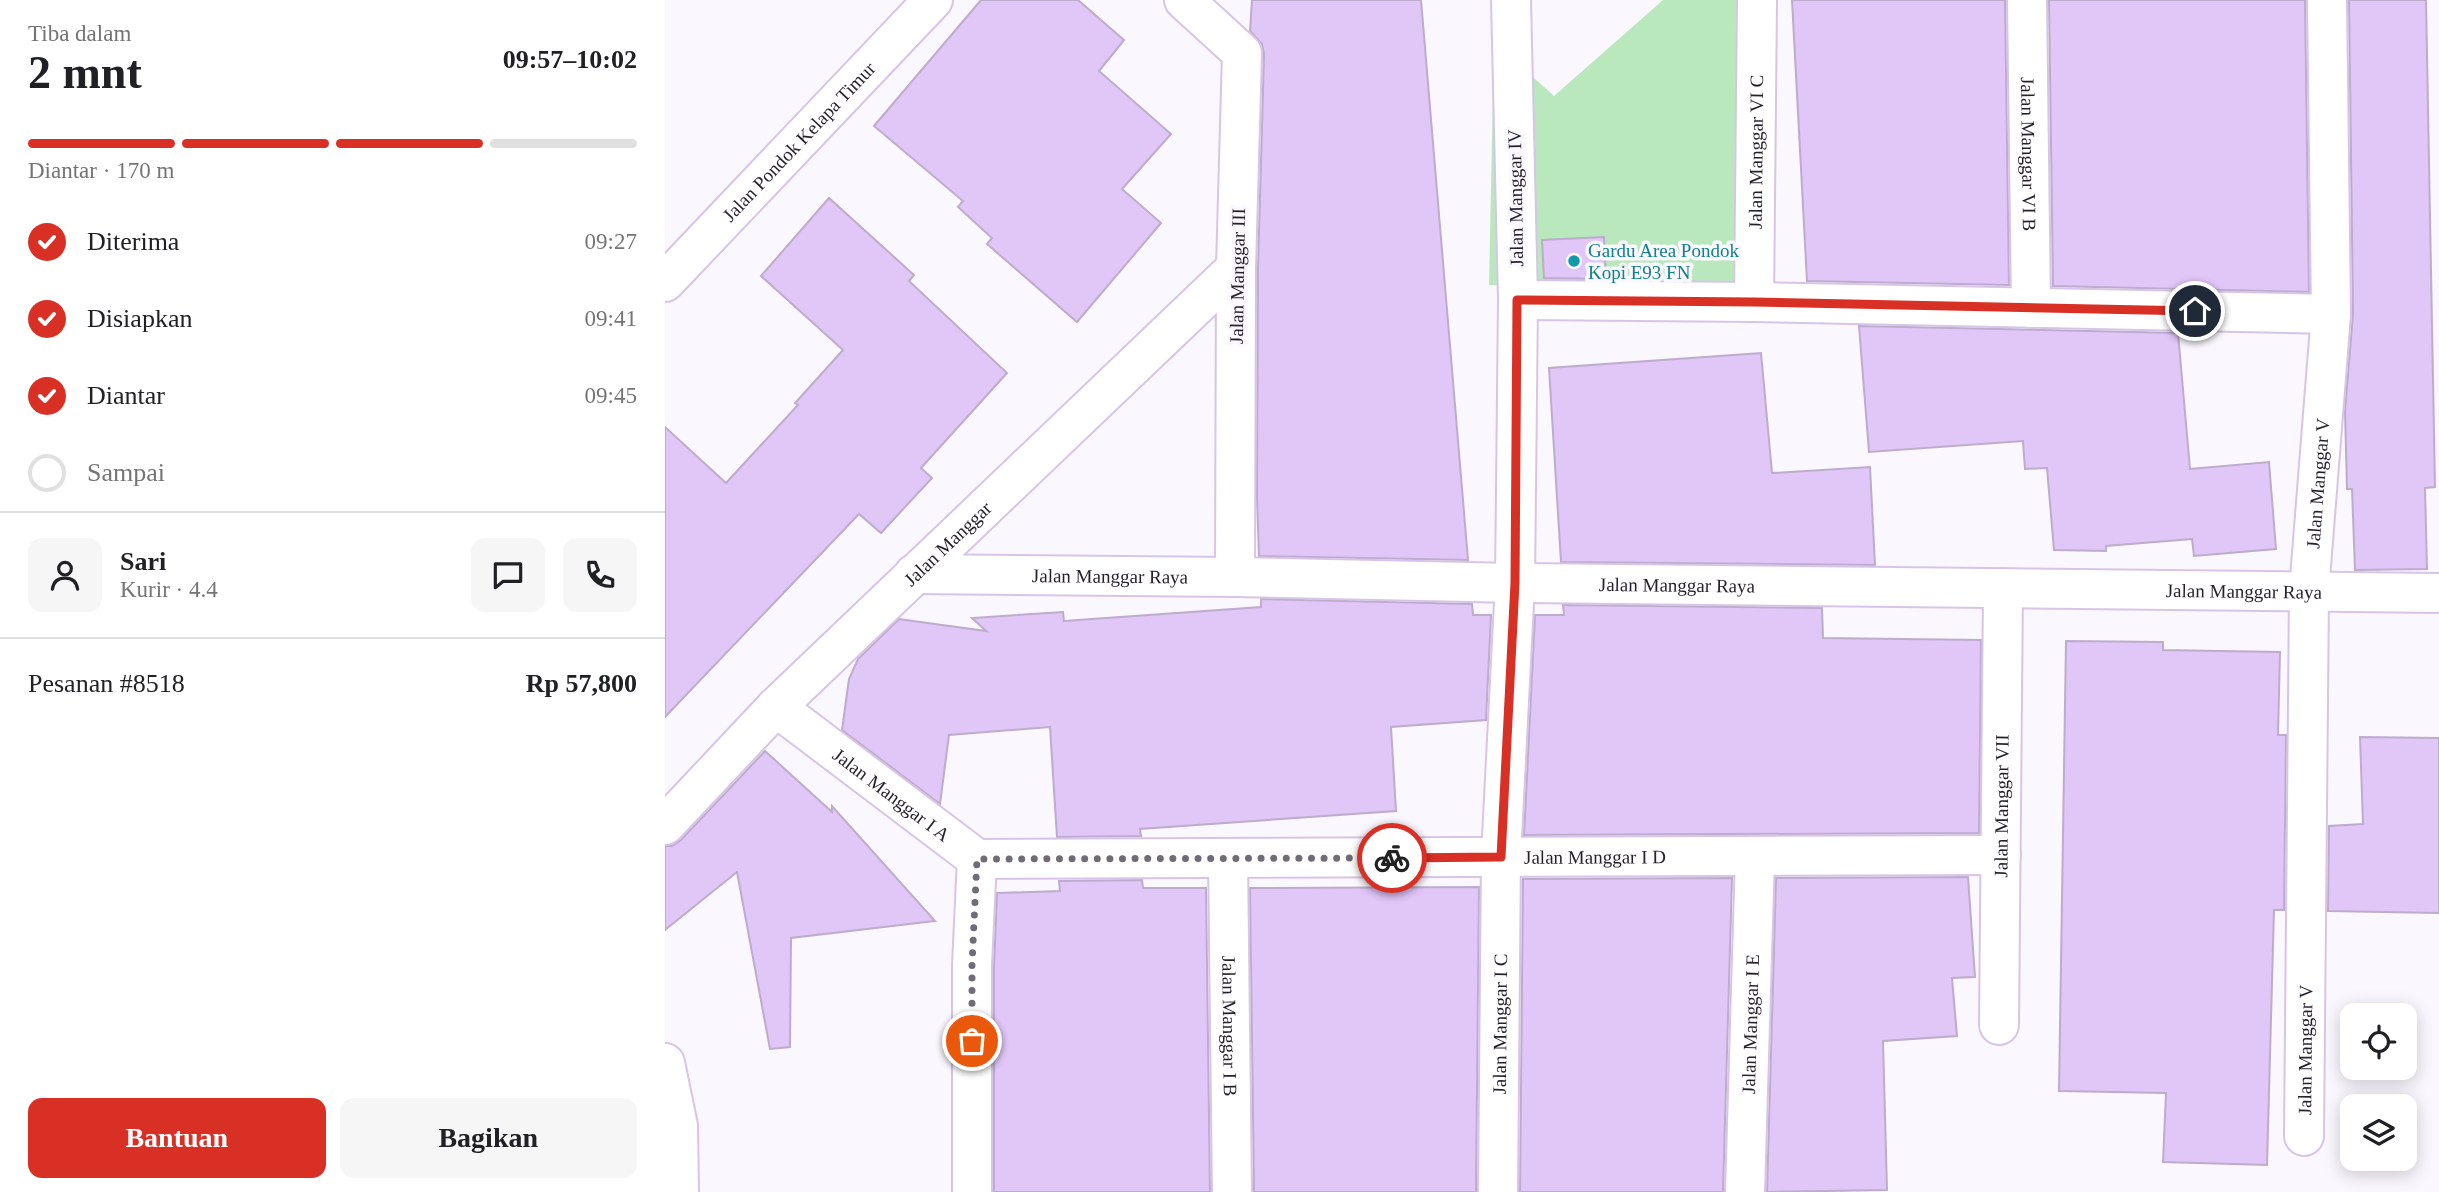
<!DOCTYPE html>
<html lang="id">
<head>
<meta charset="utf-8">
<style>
	body { margin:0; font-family:"Times New Roman",serif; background:#f6f6f6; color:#202124; height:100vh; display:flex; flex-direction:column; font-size:26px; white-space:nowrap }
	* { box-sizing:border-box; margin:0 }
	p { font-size:23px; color:#757577 }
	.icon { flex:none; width:38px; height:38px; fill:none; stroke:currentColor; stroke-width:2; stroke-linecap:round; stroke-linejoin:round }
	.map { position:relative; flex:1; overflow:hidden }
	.panel { display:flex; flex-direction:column; background:#fff; width:665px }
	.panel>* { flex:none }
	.tools { position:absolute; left:1675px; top:1003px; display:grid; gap:14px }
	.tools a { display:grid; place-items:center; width:77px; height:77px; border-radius:14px; background:#fff; box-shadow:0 4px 18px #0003; font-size:35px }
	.pin { position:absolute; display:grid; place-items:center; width:60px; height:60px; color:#fff; margin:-30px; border:4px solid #fff; border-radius:50%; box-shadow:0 2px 7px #0007 }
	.courier { position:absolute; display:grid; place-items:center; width:70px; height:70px; margin:-35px; border:5px solid #d93025; border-radius:50%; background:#fff; color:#222; box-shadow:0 2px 9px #0007 }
	.overview em { font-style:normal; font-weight:700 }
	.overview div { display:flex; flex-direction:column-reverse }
	.overview { display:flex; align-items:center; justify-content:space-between; height:119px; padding:0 28px }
	h1 { font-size:46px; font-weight:700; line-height:52px }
	.bar { display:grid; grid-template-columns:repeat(4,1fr); gap:10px 7px; align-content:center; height:84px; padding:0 28px }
	.bar i { height:9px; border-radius:5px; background:#e0e0e0 }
	.bar .current { background:#d93025 }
	.bar p { grid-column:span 4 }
	.line { display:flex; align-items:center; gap:18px; padding:0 28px; border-top:2px solid #e0e0e0 }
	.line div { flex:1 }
	.round { display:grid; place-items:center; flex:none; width:74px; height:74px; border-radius:14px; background:#f6f6f6 }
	ol { padding:0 28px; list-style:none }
	li { display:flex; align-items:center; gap:21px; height:77px }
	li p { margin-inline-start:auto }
	li .icon { padding:7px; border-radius:50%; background:#d93025; color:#fff; stroke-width:4 }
	li:last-child { color:#757577 }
	li i { width:38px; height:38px; border:4px solid #e0e0e0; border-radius:50% }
	.action { display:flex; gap:14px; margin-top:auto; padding:14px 28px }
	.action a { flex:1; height:80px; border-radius:14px; background:#d93025; color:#fff; font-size:28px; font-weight:700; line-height:80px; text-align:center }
	.action a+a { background:#f6f6f6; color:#202124 }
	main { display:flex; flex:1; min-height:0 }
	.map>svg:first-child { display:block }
	.green { fill:#bae8bd }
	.building { fill:#e1c6f8; stroke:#bdaccc; stroke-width:2 }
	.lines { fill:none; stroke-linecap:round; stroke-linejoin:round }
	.street-casing { stroke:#d7c5e7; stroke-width:42 }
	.street { stroke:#fff; stroke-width:38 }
	.done { stroke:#716b76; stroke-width:7; stroke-dasharray:0 12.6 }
	.route { stroke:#d93025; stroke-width:9 }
	.culture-dot { fill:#0f9aa8; stroke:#fbf7fe; stroke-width:2.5 }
	.labels { text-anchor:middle; stroke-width:7; stroke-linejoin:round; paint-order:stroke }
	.street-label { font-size:19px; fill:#261f2c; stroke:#fbf7fe }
	.culture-label { font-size:19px; fill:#0d838f; stroke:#fbf7fe; text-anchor:start }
</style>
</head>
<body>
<main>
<section class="panel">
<div class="overview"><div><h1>2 mnt</h1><p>Tiba dalam</p></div><em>09:57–10:02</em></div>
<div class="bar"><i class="current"></i><i class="current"></i><i class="current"></i><i></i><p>Diantar · 170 m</p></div>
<ol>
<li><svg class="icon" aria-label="check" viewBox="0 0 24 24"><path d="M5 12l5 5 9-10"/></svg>Diterima<p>09:27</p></li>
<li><svg class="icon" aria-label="check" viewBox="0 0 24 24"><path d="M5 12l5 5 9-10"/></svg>Disiapkan<p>09:41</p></li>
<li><svg class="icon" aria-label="check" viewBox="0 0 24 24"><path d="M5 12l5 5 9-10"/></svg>Diantar<p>09:45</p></li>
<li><i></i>Sampai</li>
</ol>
<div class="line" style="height:126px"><a class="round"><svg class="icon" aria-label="person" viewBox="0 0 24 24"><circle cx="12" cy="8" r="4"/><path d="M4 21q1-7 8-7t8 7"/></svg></a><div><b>Sari</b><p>Kurir · 4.4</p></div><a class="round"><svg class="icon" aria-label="chat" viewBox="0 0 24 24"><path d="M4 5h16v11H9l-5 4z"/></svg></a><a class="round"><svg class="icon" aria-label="phone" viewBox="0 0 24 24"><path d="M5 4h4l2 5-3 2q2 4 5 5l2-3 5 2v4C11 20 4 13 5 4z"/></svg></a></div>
<div class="line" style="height:91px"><div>Pesanan #8518</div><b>Rp 57,800</b></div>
<div class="action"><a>Bantuan</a><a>Bagikan</a></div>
</section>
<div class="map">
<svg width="1774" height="1192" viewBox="0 0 1774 1192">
	<rect width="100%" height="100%" fill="#fbf7fe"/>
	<path class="green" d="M998 0H1075L1074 291 824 285 829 42 889 96Z"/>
	<g class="building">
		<path d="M316 0H413L459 40 434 71 506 134 457 189 496 223 412 322 322 244 327 238 293 207 298 201 209 126Z"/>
		<path d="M587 0H756L803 560 594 556 592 498 593 268 599 54 597 44 585 31Z"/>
		<path d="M1127 0H1340L1344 285 1142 281Z"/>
		<path d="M1384 0H1640L1644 292 1388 286Z"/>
		<path d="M1684 0H1761L1770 487 1760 488 1762 569 1690 570 1687 489H1682L1680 411 1688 314Z"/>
		<path d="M164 198 249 275 244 281 342 373 256 468 267 478 216 533 194 514 0 717V427L61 483 133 405 130 403 178 350 96 276Z"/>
		<path d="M939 237 941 279 879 278 877 240Z"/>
		<path d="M1194 326 1513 333 1525 469 1604 462 1611 549 1529 556 1527 539 1441 546V551L1389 550 1382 468 1360 469 1358 441 1204 452Z"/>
		<path d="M1096 353 1107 473 1205 467 1210 565 896 562 884 368Z"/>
		<path d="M596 599 807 604 808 615H826L821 720 726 727 731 811 475 829 476 836 392 837 385 727 284 735 275 804 177 730 184 679 193 659 234 619 321 631 307 618 398 612 399 621 596 607Z"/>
		<path d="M898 605 1157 608 1158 638 1316 640 1314 833 859 835 870 615H899Z"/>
		<path d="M1401 641 1498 642V650L1615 652 1613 735H1621L1619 910H1609L1602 1165 1498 1162 1501 1093 1394 1091Z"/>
		<path d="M1695 737 1774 738V913L1663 911 1664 826 1698 824Z"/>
		<path d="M100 751 167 812V806L270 921 126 938 125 1047 105 1049 72 872 0 930V846H7L16 840Z"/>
		<path d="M1303 877 1310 977 1287 978 1292 1036 1218 1041 1222 1190 1102 1192 1111 878Z"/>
		<path d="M1067 878 1058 1192H855L858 879Z"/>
		<path d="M477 880 478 888H541L545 1192H329V966L332 893 395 891 394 881Z"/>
		<path d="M814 887 811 1192H589L585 888Z"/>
	</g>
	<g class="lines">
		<g class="street-casing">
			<g id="street">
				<path d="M519 0 577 53 571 268 570 577"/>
				<path id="s1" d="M1362 0 1366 308"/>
				<path id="s2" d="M0 282 268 0"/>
				<path d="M853 300 1089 302 1666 314"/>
				<path id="s3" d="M1089 302 1092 0"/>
				<path id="s4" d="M249 574 570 577 850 583 1774 593"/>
				<path id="s5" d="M111 707 312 859"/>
				<path id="s6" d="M0 825 111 707 571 268"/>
				<path id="s7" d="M563 858 567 1192"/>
				<path id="s8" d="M312 859 1336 855"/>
				<path id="s9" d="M1334 1025 1338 588"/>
				<path d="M0 1063 13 1126 14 1192"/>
				<path id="s10" d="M1639 1136 1644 591 1666 314 1662 0"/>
				<path d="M307 1192V965L312 859"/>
				<path id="s11" d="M833 1192 836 857 850 583 853 300 846 0"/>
				<path id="s12" d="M1080 1192 1090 856"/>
			</g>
		</g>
		<use href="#street" class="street"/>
	</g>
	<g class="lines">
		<path class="done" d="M307 1041V965L312 859 727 858"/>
		<path class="route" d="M727 858 836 857 850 583 852 300 1089 302 1530 311"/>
	</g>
	<circle class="culture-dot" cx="909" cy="261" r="7"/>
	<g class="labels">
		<g class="street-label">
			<text dy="7" stroke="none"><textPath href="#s2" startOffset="194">Jalan Pondok Kelapa Timur</textPath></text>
			<text dy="7" stroke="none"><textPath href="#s3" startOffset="150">Jalan Manggar VI C</textPath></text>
			<text dy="7" stroke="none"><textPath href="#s1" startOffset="154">Jalan Manggar VI B</textPath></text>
			<text transform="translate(850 198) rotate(-91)" y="7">Jalan Manggar IV</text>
			<text transform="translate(572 276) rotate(-89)" y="7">Jalan Manggar III</text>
			<text dy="7" stroke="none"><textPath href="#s10" startOffset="653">Jalan Manggar V</textPath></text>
			<text dy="7" stroke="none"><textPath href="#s6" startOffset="399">Jalan Manggar</textPath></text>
			<text dy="7" stroke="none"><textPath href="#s4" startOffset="196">Jalan Manggar Raya</textPath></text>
			<text dy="7" stroke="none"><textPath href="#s4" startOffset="763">Jalan Manggar Raya</textPath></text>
			<text dy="7" stroke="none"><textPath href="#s4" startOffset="1330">Jalan Manggar Raya</textPath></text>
			<text dy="7" stroke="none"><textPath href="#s5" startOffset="145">Jalan Manggar I A</textPath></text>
			<text dy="7" stroke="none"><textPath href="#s9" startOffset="219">Jalan Manggar VII</textPath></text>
			<text dy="7" stroke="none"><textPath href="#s8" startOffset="618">Jalan Manggar I D</textPath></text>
			<text dy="7" stroke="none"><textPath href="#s11" startOffset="168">Jalan Manggar I C</textPath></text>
			<text dy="7" stroke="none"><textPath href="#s12" startOffset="168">Jalan Manggar I E</textPath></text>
			<text dy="7" stroke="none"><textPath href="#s7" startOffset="168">Jalan Manggar I B</textPath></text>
			<text dy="7" stroke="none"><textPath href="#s10" startOffset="86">Jalan Manggar V</textPath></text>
		</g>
		<g class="culture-label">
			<text x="923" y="257">Gardu Area Pondok<tspan x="923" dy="22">Kopi E93 FN</tspan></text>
		</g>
	</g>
</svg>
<div class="tools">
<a><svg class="icon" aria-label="locate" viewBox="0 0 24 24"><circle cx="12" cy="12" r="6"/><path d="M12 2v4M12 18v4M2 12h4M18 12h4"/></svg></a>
<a><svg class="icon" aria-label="layers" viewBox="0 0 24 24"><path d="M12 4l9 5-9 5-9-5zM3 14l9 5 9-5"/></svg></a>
</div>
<div class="pin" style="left:307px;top:1041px;background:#ea580c"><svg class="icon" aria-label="bag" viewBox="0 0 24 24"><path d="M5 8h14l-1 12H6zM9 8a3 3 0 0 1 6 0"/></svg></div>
<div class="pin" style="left:1530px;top:311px;background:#1f2937"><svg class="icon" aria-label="home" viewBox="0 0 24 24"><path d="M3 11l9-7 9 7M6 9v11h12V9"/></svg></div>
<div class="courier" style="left:727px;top:858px"><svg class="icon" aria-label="bike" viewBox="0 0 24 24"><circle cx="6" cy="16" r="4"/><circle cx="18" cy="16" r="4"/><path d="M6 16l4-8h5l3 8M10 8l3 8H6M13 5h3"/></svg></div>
</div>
</main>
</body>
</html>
